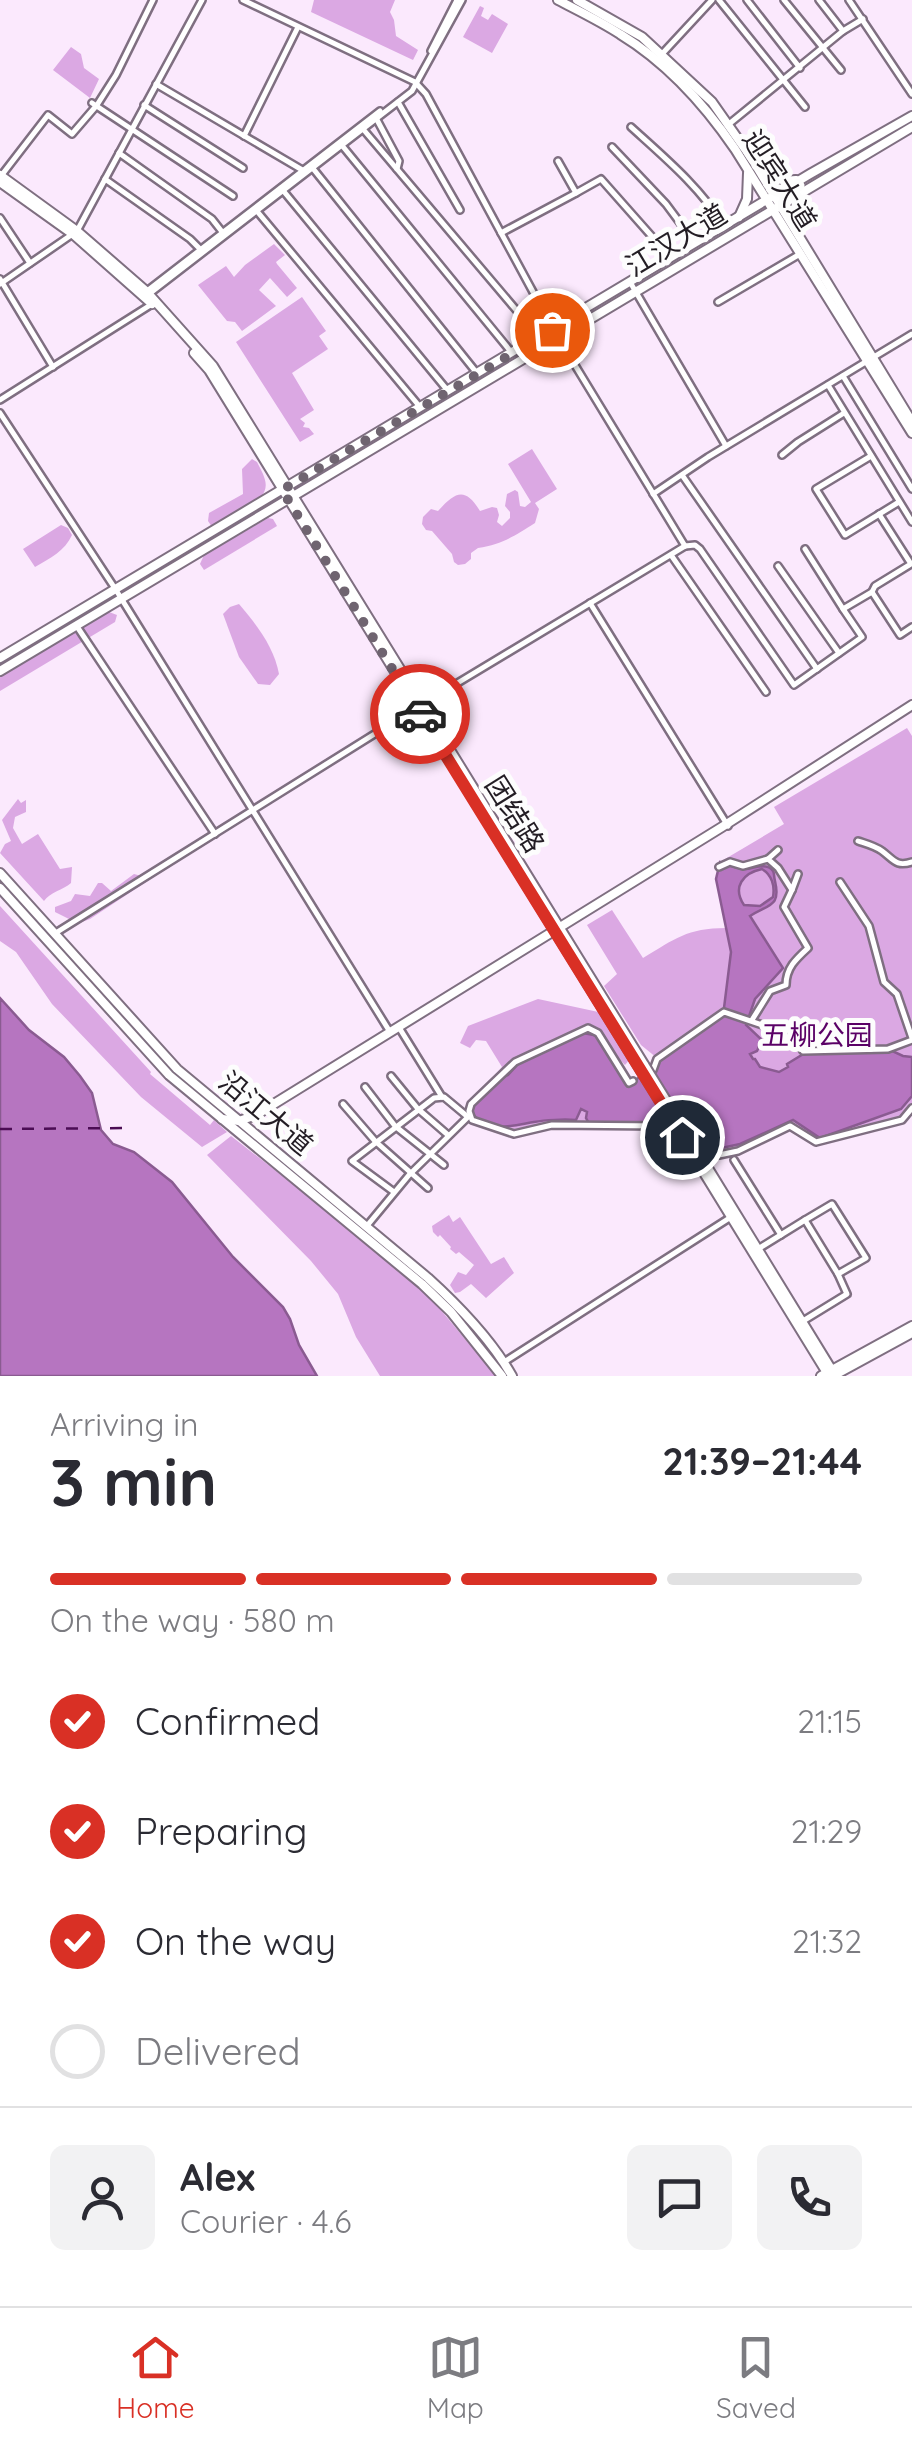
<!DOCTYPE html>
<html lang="en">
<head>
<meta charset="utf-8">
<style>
	body { margin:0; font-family:Quicksand,"Noto Sans SC",sans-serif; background:#f2f2f3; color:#2b2b33; height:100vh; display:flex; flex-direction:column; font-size:38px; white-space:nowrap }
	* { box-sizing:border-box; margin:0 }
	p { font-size:32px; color:#7c7c81 }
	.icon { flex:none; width:55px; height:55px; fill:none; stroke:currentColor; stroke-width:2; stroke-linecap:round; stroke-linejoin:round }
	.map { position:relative; height:1376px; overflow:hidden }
	.side { display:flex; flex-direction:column; background:#fff; flex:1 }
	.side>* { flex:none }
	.pin { position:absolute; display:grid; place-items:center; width:85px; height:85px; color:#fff; margin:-42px; border:5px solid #fff; border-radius:50%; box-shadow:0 2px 10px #0007 }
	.courier { position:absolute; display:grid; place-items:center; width:100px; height:100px; margin:-50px; border:8px solid #d93025; border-radius:50%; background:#fff; color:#222; box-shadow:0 2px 12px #0007 }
	.head em { font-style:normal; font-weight:700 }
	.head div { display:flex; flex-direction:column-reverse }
	.head { display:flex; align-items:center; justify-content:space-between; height:170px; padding:0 50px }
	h1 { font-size:65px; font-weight:700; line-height:75px }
	.bar { display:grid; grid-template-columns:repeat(4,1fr); gap:15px 10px; align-content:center; height:120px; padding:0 50px }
	.bar i { height:12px; border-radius:8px; background:#e1e1e2 }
	.bar .current { background:#d93025 }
	.bar p { grid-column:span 4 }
	.line { display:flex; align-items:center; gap:25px; padding:0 50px; border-top:2px solid #e1e1e2 }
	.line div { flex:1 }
	.round { display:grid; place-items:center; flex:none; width:105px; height:105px; border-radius:15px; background:#f2f2f3 }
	ol { padding:0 50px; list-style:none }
	li { display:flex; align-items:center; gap:30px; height:110px }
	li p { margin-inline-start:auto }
	li .icon { padding:10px; border-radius:50%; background:#d93025; color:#fff; stroke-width:4 }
	li:last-child { color:#7c7c81 }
	li i { width:55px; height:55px; border:5px solid #e1e1e2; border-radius:50% }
	.menu { display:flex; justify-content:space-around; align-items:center; height:140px; border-top:2px solid #e1e1e2; background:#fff; font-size:28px; color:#7c7c81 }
	.menu a { display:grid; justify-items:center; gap:5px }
	.menu .current { color:#d93025 }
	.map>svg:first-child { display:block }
	.green { fill:#dba8e3 }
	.water { fill:#b675c0; stroke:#8a5b91; stroke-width:2.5; fill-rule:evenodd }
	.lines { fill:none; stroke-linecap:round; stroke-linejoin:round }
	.ferry { stroke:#4b0d54; stroke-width:2.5; stroke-dasharray:12 10; stroke-linecap:butt }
	.street-casing { stroke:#7f6f81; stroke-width:10 }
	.secondary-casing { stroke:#7f6f81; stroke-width:12 }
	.primary-casing { stroke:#7f6f81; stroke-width:12 }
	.street { stroke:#fff; stroke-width:5 }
	.secondary { stroke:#fff; stroke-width:8 }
	.primary { stroke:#fff; stroke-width:8 }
	.secondary-bridge-casing { stroke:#7f6f81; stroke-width:12; stroke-linecap:butt }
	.secondary-bridge { stroke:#fff; stroke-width:8 }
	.done { stroke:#6f6470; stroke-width:10; stroke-dasharray:0 18 }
	.route { stroke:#d93025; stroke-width:12 }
	.labels { text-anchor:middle; stroke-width:10; stroke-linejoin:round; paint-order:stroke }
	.street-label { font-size:28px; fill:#231d24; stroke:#fdfdfd }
	.park-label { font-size:28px; fill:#5a0166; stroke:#fdfdfd }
</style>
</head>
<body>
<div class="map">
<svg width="912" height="1376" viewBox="0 0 912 1376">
	<rect width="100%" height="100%" fill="#fbe9fd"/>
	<g class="green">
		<path d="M314 0H395L390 12 394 20 396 36 418 50 413 60 311 12Z"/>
		<path d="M480 6 484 8 481 16 488 20 492 14 508 24 492 53 463 37Z"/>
		<path d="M71 47 81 54 84 68 99 79 90 98 53 70Z"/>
		<path d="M274 244 285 255 276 262 277 264 297 288 287 297 270 278 259 290 276 306 242 331 235 322 227 321 198 285 226 266 234 277 245 265Z"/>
		<path d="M302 297 326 331 319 336 328 349 292 373 314 410 300 419 305 423 303 427 309 428 314 434 300 442 236 342Z"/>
		<path d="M532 449 557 489 535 503 539 509 535 523C513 537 502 544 478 548L471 553V559L465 564 458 565 454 562 452 554 432 531 426 530 422 524 423 517 431 509 438 511C455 492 465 486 480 511L492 507 497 508 499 515 497 522 502 526 510 518V512L505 506 507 494 515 490 518 492 520 506 525 507 531 502 508 464Z"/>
		<path d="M252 459 257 462C264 476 271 486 260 498L212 527 208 521 209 513 243 494 242 469Z"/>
		<path d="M268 518 273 519 277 526 204 570 200 564 204 555Z"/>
		<path d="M61 525 68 528 72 535C65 551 50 558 35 567L23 549Z"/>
		<path d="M239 604C257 625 274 647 279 674L270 685 258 684 239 657 223 614 230 607Z"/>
		<path d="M109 612 117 615 115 622 0 691V676Z"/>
		<path d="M907 728 912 736V1104L904 1115 821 1142 790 1126 738 1151 720 1152 695 1118 679 1114 667 1127 552 1125 515 1138 471 1124 463 1111 502 1067 486 1041 476 1040 470 1048 460 1043 468 1026 538 999 603 1013 631 1058 625 1065 607 1047 632 1081 655 1069 657 1058 641 1045 604 986 617 974 587 925 612 910 643 958C675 939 687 928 726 928L716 879 720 862 784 824 774 807Z"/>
		<path d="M18 799 21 803 26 800V812L15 817 13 828 22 844 38 834 60 869 72 867 71 883C63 890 50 892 44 901L0 853 5 844 11 841 2 820Z"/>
		<path d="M134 874 149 878V880L90 919 74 925 69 919 55 912V907L71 901 75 894 90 896 98 883H102L111 891Z"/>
		<path d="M0 906 151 1072 150 1074 210 1125 214 1120 227 1132 202 1147 141 1097 52 1004 16 952 0 941Z"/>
		<path d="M231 1136 414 1278 496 1376H380L356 1337 338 1294 311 1261 207 1155Z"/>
		<path d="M449 1215 453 1222 460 1217 491 1264 504 1257 514 1273 486 1298 471 1284 460 1292 455 1293 450 1285 458 1272 466 1275 474 1265 459 1252 456 1254 450 1249 451 1247 440 1235 438 1237 433 1232 432 1226Z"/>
	</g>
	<g class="water">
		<path d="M720 862C727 864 737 869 744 869 752 869 761 864 768 867 776 871 773 874 775 881 781 907 769 904 750 916L783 968 755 999 746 1025 762 1040 757 1051 750 1054 753 1059H755L760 1067 779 1072 788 1067 787 1064 805 1053 888 1049 903 1056 912 1057V1096L901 1109 820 1138 793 1120 740 1144 717 1149 695 1118 679 1114 667 1127H591L586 1118 587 1112 581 1109 576 1120C564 1119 545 1120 534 1122 511 1126 487 1134 471 1112L472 1108 498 1079 508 1075 519 1063 583 1033 599 1036 627 1084 655 1069 657 1059 723 1016 731 952 716 879ZM762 869C772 875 775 886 773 897L760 906 744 905C732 887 743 873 762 869Z"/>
		<path d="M0 998 29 1030 64 1057 80 1076 92 1093 101 1130 113 1144 134 1152 172 1182 233 1257 283 1307 290 1319 299 1345 317 1376H0Z"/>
	</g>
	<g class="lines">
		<path class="ferry" d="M0 1129 130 1128"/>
		<g class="street-casing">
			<g id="street">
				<path d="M243 0 415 82 426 94 553 329 685 546"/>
				<path d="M719 0 805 107"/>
				<path d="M747 0 800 68"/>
				<path d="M784 0 841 70"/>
				<path d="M819 0 843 31"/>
				<path d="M849 0 912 94"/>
				<path d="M431 51 457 0"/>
				<path d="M662 54 712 0"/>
				<path d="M156 84 304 171"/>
				<path d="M398 102 460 210"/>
				<path d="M92 103 233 196"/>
				<path d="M144 105 243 168"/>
				<path d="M376 118 399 161 397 169"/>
				<path d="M729 124 843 31 863 19"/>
				<path d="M631 127C664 157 700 187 724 226"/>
				<path d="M363 129 539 337"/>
				<path d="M244 136 297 29"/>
				<path d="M340 143 512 353"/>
				<path d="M612 147 666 204 695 243"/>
				<path d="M119 153 212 219 223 233"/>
				<path d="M311 166 476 372"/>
				<path d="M1 176 48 115 72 134 97 105 116 75 153 0"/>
				<path d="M105 179 190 239 199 248"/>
				<path d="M281 188 448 391"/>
				<path d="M576 193 601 179 670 257"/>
				<path d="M256 210 420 407"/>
				<path d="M0 218 30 263"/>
				<path d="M501 233 576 193 558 161"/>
				<path d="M0 279 53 367"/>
				<path d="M630 282 726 446"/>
				<path d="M0 284 77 231 202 0"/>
				<path d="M147 291 380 111"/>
				<path d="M149 294 412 91 462 0"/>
				<path d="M718 302 800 254"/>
				<path d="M843 376 912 489"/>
				<path d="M828 385 912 522"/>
				<path d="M0 400 152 304"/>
				<path d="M0 413 116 590 390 1032"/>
				<path d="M782 455 798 442 844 413"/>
				<path d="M871 456 816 489 845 535 899 502"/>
				<path d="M682 475 817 669"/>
				<path d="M653 494 708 457 912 334"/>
				<path d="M685 546 695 545 700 549 794 685 862 637 843 609"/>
				<path d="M805 549 843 609 872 592 900 635 912 627"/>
				<path d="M671 555 766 692"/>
				<path d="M778 566 839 653"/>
				<path d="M872 592 875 586 911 564 879 514"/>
				<path d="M590 603 728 826"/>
				<path d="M76 625 215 834"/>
				<path d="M858 841C867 844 875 846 882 851 894 860 896 867 912 862"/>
				<path d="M778 850 768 859 778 868 792 890 798 874"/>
				<path d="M719 867 730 862 743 866 768 859"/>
				<path d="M840 882 869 926 884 982 897 994 912 1038"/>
				<path d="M54 934 421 705 685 546"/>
				<path d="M752 1020 770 991 786 985C786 968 796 959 808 948L784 907 792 890"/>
				<path d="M400 1029 442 1097"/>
				<path d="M653 1070 657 1059 724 1012 777 1030 788 1026 803 1051 888 1049 912 1040"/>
				<path d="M391 1076 418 1109 448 1135"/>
				<path d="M633 1081 629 1083 598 1033 588 1028 515 1062 471 1104 469 1111 472 1120 514 1134 552 1125 661 1126"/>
				<path d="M365 1087 395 1126 444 1165"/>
				<path d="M343 1104 375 1141 428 1188"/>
				<path d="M679 1114 698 1123 719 1155 738 1151 790 1126 816 1142 902 1120 912 1108"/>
				<path d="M734 1160 781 1235"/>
				<path d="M832 1204 866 1258 838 1274 805 1220Z"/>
				<path d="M366 1227 409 1175 468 1117 444 1097 434 1098 352 1161 394 1192"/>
				<path d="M758 1249 805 1220"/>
				<path d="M803 1321 847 1294 838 1274"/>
				<path d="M504 1362 731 1217"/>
			</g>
		</g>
		<g class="secondary-casing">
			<g id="secondary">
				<path d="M0 175 77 231 146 291 213 366 645 1066"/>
				<path d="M0 182 74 235 152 304"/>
				<path d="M194 353 209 370 640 1069"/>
				<path d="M222 1119 239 1121 256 1115 722 827 912 705"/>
				<path d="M687 1134 833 1372"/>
				<path d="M682 1137 829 1376"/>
			</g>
		</g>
		<g class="primary-casing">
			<g id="primary">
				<path d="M558 0C579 11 600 21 620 34 666 62 705 105 735 149L912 433"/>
				<path d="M577 0 642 37 712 102 752 159 912 422"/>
				<path d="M763 172C774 178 783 182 796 180"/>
				<path d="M739 217 747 199 748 173"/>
				<path d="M794 226C792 212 795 204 803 192"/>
				<path d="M0 658 810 174 912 116"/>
				<path d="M0 671 912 127"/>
				<path d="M0 873 177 1069 428 1278C460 1307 491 1339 512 1376"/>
				<path d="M0 888 169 1075 422 1284 451 1312 502 1376"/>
				<path d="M821 1376 912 1326"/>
				<path d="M833 1376 912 1333"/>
			</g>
		</g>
		<use href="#street" class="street"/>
		<use href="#secondary" class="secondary"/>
		<use href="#primary" class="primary"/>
		<g class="secondary-bridge-casing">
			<g id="secondary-bridge">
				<path d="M645 1066 687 1134"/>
				<path d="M640 1069 682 1137"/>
			</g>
		</g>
		<use href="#secondary-bridge" class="secondary-bridge"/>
	</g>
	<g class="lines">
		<path class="done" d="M420 714 282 490 552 330"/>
		<path class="route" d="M420 714 682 1137"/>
	</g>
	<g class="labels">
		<g class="street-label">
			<text transform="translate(780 180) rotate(58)" y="10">迎宾大道</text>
			<text transform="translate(676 240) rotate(-31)" y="10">江汉大道</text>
			<text transform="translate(515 814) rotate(58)" y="10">团结路</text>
			<text transform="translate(266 1113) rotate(40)" y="10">沿江大道</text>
		</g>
		<g class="park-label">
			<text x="817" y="1045">五柳公园</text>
		</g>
	</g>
</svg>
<div class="pin" style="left:552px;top:330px;background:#ea580c"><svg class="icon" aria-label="bag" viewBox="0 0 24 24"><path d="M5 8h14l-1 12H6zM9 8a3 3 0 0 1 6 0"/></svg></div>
<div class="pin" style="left:682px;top:1137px;background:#1f2937"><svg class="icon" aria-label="home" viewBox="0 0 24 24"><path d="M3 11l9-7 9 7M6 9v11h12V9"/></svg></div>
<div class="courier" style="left:420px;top:714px"><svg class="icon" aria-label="car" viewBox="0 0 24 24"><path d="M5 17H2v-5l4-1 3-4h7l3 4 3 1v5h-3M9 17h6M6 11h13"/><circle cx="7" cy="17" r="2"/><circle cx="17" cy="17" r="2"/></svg></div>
</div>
<section class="side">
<div class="head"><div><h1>3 min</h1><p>Arriving in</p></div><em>21:39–21:44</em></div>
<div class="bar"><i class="current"></i><i class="current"></i><i class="current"></i><i></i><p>On the way · 580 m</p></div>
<ol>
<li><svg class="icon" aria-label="check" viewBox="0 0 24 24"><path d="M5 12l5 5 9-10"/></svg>Confirmed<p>21:15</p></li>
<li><svg class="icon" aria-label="check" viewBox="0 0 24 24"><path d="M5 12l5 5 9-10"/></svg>Preparing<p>21:29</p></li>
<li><svg class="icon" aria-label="check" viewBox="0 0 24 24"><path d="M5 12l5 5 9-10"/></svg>On the way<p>21:32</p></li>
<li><i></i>Delivered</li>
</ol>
<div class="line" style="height:180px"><a class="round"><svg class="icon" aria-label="person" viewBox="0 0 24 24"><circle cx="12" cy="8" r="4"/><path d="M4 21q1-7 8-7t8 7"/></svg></a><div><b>Alex</b><p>Courier · 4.6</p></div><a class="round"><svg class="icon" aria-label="chat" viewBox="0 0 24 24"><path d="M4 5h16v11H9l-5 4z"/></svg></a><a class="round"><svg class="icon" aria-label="phone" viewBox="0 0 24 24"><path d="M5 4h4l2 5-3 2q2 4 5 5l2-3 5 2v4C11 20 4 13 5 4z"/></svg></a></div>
</section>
<nav class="menu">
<a class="current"><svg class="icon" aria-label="home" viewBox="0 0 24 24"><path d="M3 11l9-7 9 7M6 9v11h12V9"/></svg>Home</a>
<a><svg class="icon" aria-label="map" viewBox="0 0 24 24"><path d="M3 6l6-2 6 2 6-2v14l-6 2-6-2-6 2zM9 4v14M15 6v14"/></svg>Map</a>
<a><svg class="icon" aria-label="saved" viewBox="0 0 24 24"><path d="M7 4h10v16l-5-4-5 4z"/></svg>Saved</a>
</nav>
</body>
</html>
